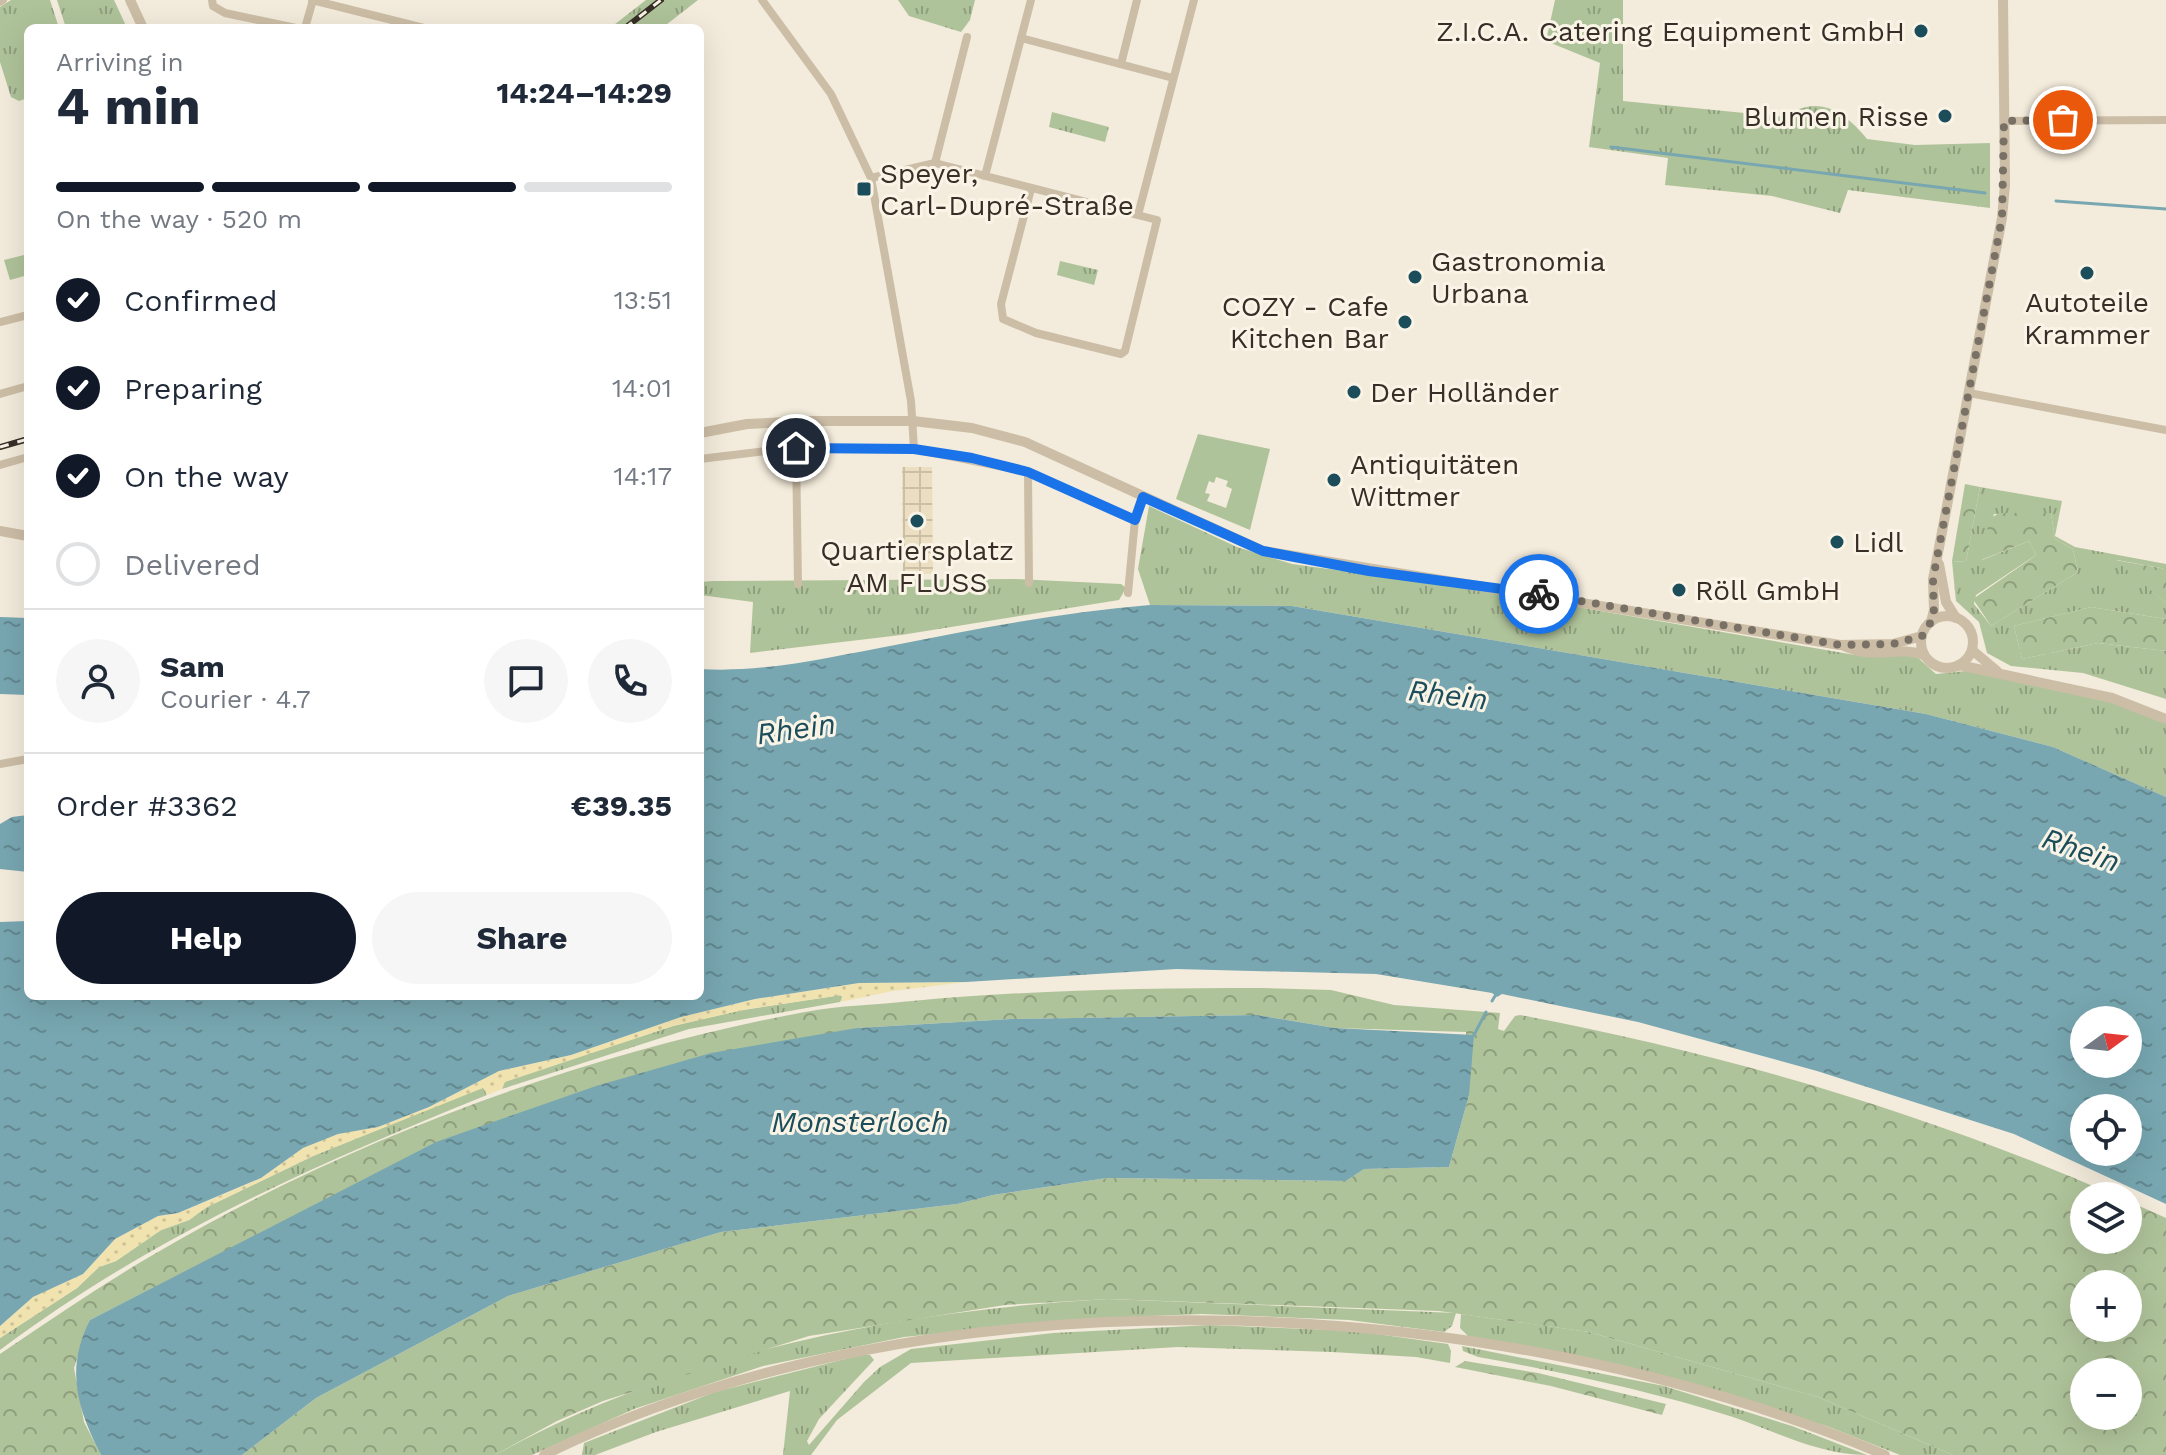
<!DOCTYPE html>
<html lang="en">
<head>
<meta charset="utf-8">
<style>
	body { margin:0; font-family:"Work Sans",sans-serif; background:#f6f6f7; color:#1f2937; height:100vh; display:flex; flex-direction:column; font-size:30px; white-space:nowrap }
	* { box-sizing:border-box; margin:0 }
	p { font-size:26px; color:#747a83 }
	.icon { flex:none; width:44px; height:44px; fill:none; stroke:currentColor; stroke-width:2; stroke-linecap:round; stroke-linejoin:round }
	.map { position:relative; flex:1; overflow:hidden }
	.side { position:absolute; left:24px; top:24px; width:680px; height:976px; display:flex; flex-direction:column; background:#fff; border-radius:12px; box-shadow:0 8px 32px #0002 }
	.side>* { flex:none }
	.needle { width:52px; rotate:75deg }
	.controls { position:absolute; left:2070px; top:1006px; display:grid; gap:16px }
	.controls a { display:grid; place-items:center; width:72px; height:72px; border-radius:50%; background:#fff; box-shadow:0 8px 32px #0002; font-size:40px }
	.pin { position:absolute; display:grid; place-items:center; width:68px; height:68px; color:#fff; margin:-34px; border:4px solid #fff; border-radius:50%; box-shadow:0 2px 8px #0007 }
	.courier { position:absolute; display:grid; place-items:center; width:80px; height:80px; margin:-40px; border:6px solid #1a73e8; border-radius:50%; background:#fff; color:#222; box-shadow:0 2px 10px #0007 }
	.headline em { font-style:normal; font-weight:700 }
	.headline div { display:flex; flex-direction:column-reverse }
	.headline { display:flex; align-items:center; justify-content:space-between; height:136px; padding:0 32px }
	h1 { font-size:52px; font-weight:700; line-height:60px }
	.bar { display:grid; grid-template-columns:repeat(4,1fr); gap:12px 8px; align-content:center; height:96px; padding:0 32px }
	.bar i { height:10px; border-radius:6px; background:#e0e1e3 }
	.bar .on { background:#111827 }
	.bar p { grid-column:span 4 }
	.line { display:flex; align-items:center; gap:20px; padding:0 32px; border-top:2px solid #e0e1e3 }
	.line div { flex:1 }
	.round { display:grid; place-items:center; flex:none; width:84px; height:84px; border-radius:42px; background:#f6f6f7 }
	ol { padding:0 32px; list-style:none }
	li { display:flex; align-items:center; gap:24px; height:88px }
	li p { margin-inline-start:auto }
	li .icon { padding:8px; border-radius:50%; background:#111827; color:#fff; stroke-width:4 }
	li:last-child { color:#747a83 }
	li i { width:44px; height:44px; border:4px solid #e0e1e3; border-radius:50% }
	.button { display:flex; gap:16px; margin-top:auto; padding:16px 32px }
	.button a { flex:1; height:92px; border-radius:48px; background:#111827; color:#fff; font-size:32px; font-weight:700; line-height:92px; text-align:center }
	.button a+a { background:#f6f6f7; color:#1f2937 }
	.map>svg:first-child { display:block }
	.grass { fill:url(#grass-tufts); fill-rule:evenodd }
	.forest { fill:url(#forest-crowns); fill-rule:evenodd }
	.sand { fill:url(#sand-dots) }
	.garden { fill:#afc39a; fill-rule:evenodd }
	.plaza { fill:url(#plaza-grid) }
	.water { fill:url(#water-ripples); fill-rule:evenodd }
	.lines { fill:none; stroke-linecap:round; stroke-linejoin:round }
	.stream { stroke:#78a7b1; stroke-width:3 }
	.minor { stroke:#ccbda6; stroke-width:8 }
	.tertiary { stroke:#ccbda6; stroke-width:10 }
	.rail-casing { stroke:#372f27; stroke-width:6 }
	.rail { stroke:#faf4e7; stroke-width:3; stroke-dasharray:9; stroke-linecap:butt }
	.done { stroke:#797166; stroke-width:8; stroke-dasharray:0 14.4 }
	.route { stroke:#1a73e8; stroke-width:10 }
	.poi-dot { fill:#1b4d5b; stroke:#faf4e7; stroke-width:3 }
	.labels { text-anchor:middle; stroke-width:6; stroke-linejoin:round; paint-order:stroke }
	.poi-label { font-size:28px; fill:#372f27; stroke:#faf4e7; text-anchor:start }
	.water-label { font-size:30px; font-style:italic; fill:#1b4d5b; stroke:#faf4e7 }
</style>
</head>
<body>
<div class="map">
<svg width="2166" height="1455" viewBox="0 0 2166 1455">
	<defs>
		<pattern id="grass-tufts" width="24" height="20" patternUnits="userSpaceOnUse" patternTransform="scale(2)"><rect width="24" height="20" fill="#afc39a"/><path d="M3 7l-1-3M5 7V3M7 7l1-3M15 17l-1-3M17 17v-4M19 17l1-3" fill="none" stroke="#8f9f7e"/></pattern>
		<pattern id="forest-crowns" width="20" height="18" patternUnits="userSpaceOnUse" patternTransform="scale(2)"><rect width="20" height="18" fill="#afc39a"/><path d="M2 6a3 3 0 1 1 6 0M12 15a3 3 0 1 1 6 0" fill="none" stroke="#8f9f7e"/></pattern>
		<pattern id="sand-dots" width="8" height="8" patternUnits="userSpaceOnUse" patternTransform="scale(2)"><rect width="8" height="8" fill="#f0e3b0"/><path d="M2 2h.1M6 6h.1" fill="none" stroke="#cec397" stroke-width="1.8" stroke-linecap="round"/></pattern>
		<pattern id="plaza-grid" width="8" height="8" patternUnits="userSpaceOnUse" patternTransform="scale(2)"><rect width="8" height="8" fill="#ecdfc1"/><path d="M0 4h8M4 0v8" fill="none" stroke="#cbc0a6"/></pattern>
		<pattern id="water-ripples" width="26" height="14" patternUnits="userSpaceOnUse" patternTransform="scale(2)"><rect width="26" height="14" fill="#78a7b1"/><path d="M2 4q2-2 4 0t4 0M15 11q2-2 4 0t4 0" fill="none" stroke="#638890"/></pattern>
	</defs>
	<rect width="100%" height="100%" fill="#f3ebdb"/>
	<g class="grass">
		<path d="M11 0H50L59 28H28V98L19 101 11 97 0 62V7Z"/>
		<path d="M57 0H114L127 28H66Z"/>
		<path d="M646 0H698L662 28H610Z"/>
		<path d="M898 0H975L970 20 961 32 909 16Z"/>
		<path d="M1555 0H1623V101L1785 117C1818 93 1845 112 1867 139L1915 145 1990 143V208L1848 190 1840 213 1772 196 1665 185 1668 158 1589 147 1600 63 1546 41Z"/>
		<path d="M1052 112 1109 127 1105 142 1049 127Z"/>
		<path d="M28 254V275L10 280 4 260Z"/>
		<path d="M1060 261 1098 270 1094 285 1057 275Z"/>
		<path d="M1980 487 2062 501 2055 536 2075 547 2166 564V569L2117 560 2166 603V619L2091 607 2014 626 2022 659 2098 643 2166 651V699L2083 673 2011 666 1987 653 1979 622 1956 601 1952 561 1966 562ZM2051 513 2055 539 2073 549 2078 572 1991 626 1974 604 1976 595 2036 555 2029 541 1982 560 1994 514Z"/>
		<path d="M1149 506 1237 547 1292 564 1468 588 1855 655 1916 656 1936 674 1966 671 2063 690 2106 699 2166 723V797L2053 747 1926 714 1292 606 1150 605 1138 569Z"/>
		<path d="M1014 579 1121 584 1126 588 1119 600 901 635 750 653 753 602 700 595V582L713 581Z"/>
		<path d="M840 995 844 998 840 1002 689 1029 502 1089 504 1082 519 1076 673 1026 737 1011Z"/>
		<path d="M483 1087 487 1095C316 1164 149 1238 0 1350V1338L77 1288 99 1267 116 1261 161 1230 189 1220 207 1207 313 1156Z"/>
		<path d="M1108 1299 1456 1313 1452 1326 1444 1332 1349 1320 1202 1314 1099 1318 904 1337 763 1366 634 1409 532 1455H495C684 1351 896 1311 1108 1299Z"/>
		<path d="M1461 1314 1589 1332 1818 1397 1953 1455H1900L1829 1427 1712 1390 1576 1357 1469 1337 1460 1328Z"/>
		<path d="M1210 1325 1355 1331 1448 1344 1451 1351 1450 1363 1416 1357 1332 1352 1178 1347 911 1363 837 1420 811 1455H783L790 1391 656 1432 595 1455H582L584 1443 715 1392 861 1355H870L874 1360 819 1419 807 1441 809 1445 864 1382 880 1367 911 1349 1053 1333Z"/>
		<path d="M1462 1346 1664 1386 1792 1426 1867 1455C1819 1455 1777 1432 1733 1417 1650 1391 1563 1372 1478 1357L1463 1351Z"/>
	</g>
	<g class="forest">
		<path d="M1965 484 1980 487 1966 562 1952 561Z"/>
		<path d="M2051 513 2055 539 2073 549 2078 572 1991 626 1973 599 2036 555 2029 541 1981 560 1978 558 1991 518 1999 513Z"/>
		<path d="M2115 560 2166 569V603Z"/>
		<path d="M2091 607 2166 619V651L2098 643 2022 659 2014 626Z"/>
		<path d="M1262 988 1331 990 1394 1005 1500 1013 1498 1029 1504 1031 1515 1016 1520 1015C1726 1054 1924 1112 2116 1196H2084V1240H2128V1201L2166 1218V1455H1953L1818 1397 1589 1332 1439 1311 1109 1299 1005 1305 809 1336 603 1401 557 1421 495 1455H242L316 1398 508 1296 721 1232 957 1204 993 1195 1107 1178 1346 1181 1364 1169 1449 1167 1469 1095 1466 1032 1335 1028 1257 1015 1011 1019 857 1028 230 1249 90 1320 74 1368 84 1422 101 1455H0V1354C52 1319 104 1283 158 1252 350 1139 587 1052 805 1012 840 1005 877 1005 912 1001 1029 990 1145 988 1262 988ZM2084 1284H2128V1328H2084ZM2084 1372H2128V1416H2084Z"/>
		<path d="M1465 1361 1538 1373 1666 1404 1662 1415 1551 1386 1455 1367Z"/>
	</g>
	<path class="sand" d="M966 982 893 991 840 1002 843 995 748 1009 673 1026 505 1082 502 1089 487 1095 483 1088 313 1156 207 1207 189 1220 161 1230 116 1261 99 1267 77 1288 0 1338V1326L33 1297 83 1274 115 1239 158 1216 178 1213 210 1200 261 1178 303 1148 338 1133 378 1127 429 1107 499 1071 571 1055 681 1017 755 999 859 983Z"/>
	<path class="garden" d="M1198 434 1270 449 1250 530 1176 499ZM1216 477 1228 481 1226 486 1232 489 1226 508 1207 501 1210 494 1205 493 1209 481 1214 483Z"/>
	<path class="plaza" d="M902 467H932L933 574H903Z"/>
	<g class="water">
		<path d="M1150 605 1292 606 1926 714 2053 747 2166 797V1204L2014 1134 1817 1071 1638 1022 1502 994 1497 997 1492 993 1376 974 1176 969 966 982 859 983 755 999 681 1017 571 1055 499 1071 429 1107 378 1127 338 1134 303 1148 261 1178 178 1213 158 1216 115 1239 83 1274 33 1297 0 1326V922L28 921V996H700V669C766 673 830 657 895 645 980 628 1064 612 1150 605ZM2084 1020H2128V1064H2084ZM2084 1108H2128V1152H2084Z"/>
		<path d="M0 617 28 618V695L0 694Z"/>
		<path d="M28 815V872L0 869V824L12 817Z"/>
		<path d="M1257 1015 1335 1028 1474 1035 1469 1095 1449 1167 1364 1169 1346 1181 1107 1178 993 1195 957 1204 721 1232 508 1296 316 1398 242 1455H101C77 1408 65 1369 90 1320L436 1142 596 1086 711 1053 857 1028 1011 1019Z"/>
	</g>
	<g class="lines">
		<g class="stream">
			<path d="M1611 147 1985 193"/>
			<path d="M2056 201 2166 209"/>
			<path d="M1492 1001 1495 996"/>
			<path d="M1474 1035 1486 1012"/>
		</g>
		<g class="minor">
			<path d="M212 0 213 6 225 13 296 28"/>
			<path d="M312 0 424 28"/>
			<path d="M762 0 831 94 871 178 911 401 914 449 1028 472 1135 520 1128 593"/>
			<path d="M0 2 3 0"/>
			<path d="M305 28 313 0"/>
			<path d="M1021 38 1173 78"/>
			<path d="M1121 64 1137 0"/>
			<path d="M2004 121 2166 120"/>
			<path d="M935 163 967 37"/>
			<path d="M985 176 1031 0"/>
			<path d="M871 178 935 163 1157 220 1125 351 1121 354 1036 333 1003 319 1001 304 1031 189"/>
			<path d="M1138 215 1194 0"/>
			<path d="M0 322 28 315"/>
			<path d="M1969 393 2166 430"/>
			<path d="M0 394 28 386"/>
			<path d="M796 448 798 584"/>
			<path d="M700 459 782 449H914"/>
			<path d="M0 465 28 457"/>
			<path d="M1028 472 1029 583"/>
			<path d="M1135 520 1143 497"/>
			<path d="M0 764 28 759"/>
		</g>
		<g class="tertiary">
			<path d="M130 0 143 28"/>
			<path d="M700 433 747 424 807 421H913L972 428 1025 442 1263 551 1840 645 1893 644 1922 636"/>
			<path d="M0 531 28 536"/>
			<path d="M1939 564 1946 602 1956 618"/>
			<circle cx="1947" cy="642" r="26"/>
			<path d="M1931 622 1934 610 1933 579 2002 218 2005 185 2003 0"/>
			<path d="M1842 645C1874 661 1898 645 1924 655"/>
			<path d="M1972 650 1997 671"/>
			<path d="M1959 665 2112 698 2166 719"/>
			<path d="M544 1455C932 1264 1491 1287 1885 1455"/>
		</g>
		<g class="rail-casing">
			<g id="rail">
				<path d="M625 28 661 0"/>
				<path d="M0 447 28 439"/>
			</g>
		</g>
		<use href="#rail" class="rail"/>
	</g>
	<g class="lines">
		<path class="done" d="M1539 594 1840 645 1893 644 1922 636 1934 617 1933 579 2002 218 2004 121 2063 120"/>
		<path class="route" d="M796 448 914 449 972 458 1028 472 1135 520 1143 497 1263 551 1369 571 1539 594"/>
	</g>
	<g class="poi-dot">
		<circle cx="1921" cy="31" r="8"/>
		<circle cx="1945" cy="116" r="8"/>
		<rect x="856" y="181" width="16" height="16" rx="4"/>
		<circle cx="2087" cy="273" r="8"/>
		<circle cx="1415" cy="277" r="8"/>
		<circle cx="1405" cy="322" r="8"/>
		<circle cx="1354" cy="392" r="8"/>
		<circle cx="1334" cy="480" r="8"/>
		<circle cx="917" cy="521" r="8"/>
		<circle cx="1837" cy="542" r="8"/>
		<circle cx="1679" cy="590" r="8"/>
	</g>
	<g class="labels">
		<g class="poi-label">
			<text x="1905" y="41" text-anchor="end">Z.I.C.A. Catering Equipment GmbH</text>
			<text x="1929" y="126" text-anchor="end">Blumen Risse</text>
			<text x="880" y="183">Speyer,<tspan x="880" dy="32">Carl-Dupré-Straße</tspan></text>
			<text x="1431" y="271">Gastronomia<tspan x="1431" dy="32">Urbana</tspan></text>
			<text x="2087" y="312" text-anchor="middle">Autoteile<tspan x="2087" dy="32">Krammer</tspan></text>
			<text x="1389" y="316" text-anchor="end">COZY - Cafe<tspan x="1389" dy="32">Kitchen Bar</tspan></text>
			<text x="1370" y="402">Der Holländer</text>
			<text x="1350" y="474">Antiquitäten<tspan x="1350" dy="32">Wittmer</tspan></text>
			<text x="1853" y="552">Lidl</text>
			<text x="917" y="560" text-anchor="middle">Quartiersplatz<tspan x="917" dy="32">AM FLUSS</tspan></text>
			<text x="1695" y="600">Röll GmbH</text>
		</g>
		<g class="water-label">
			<text transform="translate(1448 695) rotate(7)" y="10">Rhein</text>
			<text transform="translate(796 729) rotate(-8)" y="10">Rhein</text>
			<text transform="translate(2081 850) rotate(19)" y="10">Rhein</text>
			<text x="860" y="1132">Monsterloch</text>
		</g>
	</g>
</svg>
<div class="controls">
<a><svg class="needle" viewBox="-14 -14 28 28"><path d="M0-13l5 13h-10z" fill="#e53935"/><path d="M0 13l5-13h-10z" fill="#747a83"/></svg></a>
<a><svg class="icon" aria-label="locate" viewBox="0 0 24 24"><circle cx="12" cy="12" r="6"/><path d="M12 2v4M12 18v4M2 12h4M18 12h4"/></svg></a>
<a><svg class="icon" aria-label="layers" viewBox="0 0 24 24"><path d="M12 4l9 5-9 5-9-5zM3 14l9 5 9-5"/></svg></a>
<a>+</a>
<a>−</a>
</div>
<div class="pin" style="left:2063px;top:120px;background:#ea580c"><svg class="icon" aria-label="bag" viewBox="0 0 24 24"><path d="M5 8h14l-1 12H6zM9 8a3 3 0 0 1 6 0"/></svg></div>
<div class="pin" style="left:796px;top:448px;background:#1f2937"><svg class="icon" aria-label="home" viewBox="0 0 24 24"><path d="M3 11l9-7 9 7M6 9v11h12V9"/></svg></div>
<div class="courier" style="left:1539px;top:594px"><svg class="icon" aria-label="bike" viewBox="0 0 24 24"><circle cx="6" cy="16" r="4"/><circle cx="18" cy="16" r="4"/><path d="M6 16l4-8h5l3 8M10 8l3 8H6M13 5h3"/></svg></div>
<section class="side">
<div class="headline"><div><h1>4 min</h1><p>Arriving in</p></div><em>14:24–14:29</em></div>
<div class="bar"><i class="on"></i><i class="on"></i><i class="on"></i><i></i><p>On the way · 520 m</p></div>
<ol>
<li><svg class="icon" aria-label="check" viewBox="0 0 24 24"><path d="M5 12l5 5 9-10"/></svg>Confirmed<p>13:51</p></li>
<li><svg class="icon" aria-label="check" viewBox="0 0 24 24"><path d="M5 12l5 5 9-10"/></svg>Preparing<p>14:01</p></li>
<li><svg class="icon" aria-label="check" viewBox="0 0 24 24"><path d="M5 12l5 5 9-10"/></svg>On the way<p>14:17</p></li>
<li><i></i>Delivered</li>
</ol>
<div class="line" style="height:144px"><a class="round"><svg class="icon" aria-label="person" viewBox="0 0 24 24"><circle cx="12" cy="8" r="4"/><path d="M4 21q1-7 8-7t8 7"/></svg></a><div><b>Sam</b><p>Courier · 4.7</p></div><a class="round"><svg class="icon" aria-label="chat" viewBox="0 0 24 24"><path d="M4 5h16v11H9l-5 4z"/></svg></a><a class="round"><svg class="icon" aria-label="phone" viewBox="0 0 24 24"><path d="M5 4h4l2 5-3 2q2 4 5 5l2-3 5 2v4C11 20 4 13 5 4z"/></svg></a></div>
<div class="line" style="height:104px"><div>Order #3362</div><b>€39.35</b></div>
<div class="button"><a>Help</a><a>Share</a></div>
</section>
</div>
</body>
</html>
